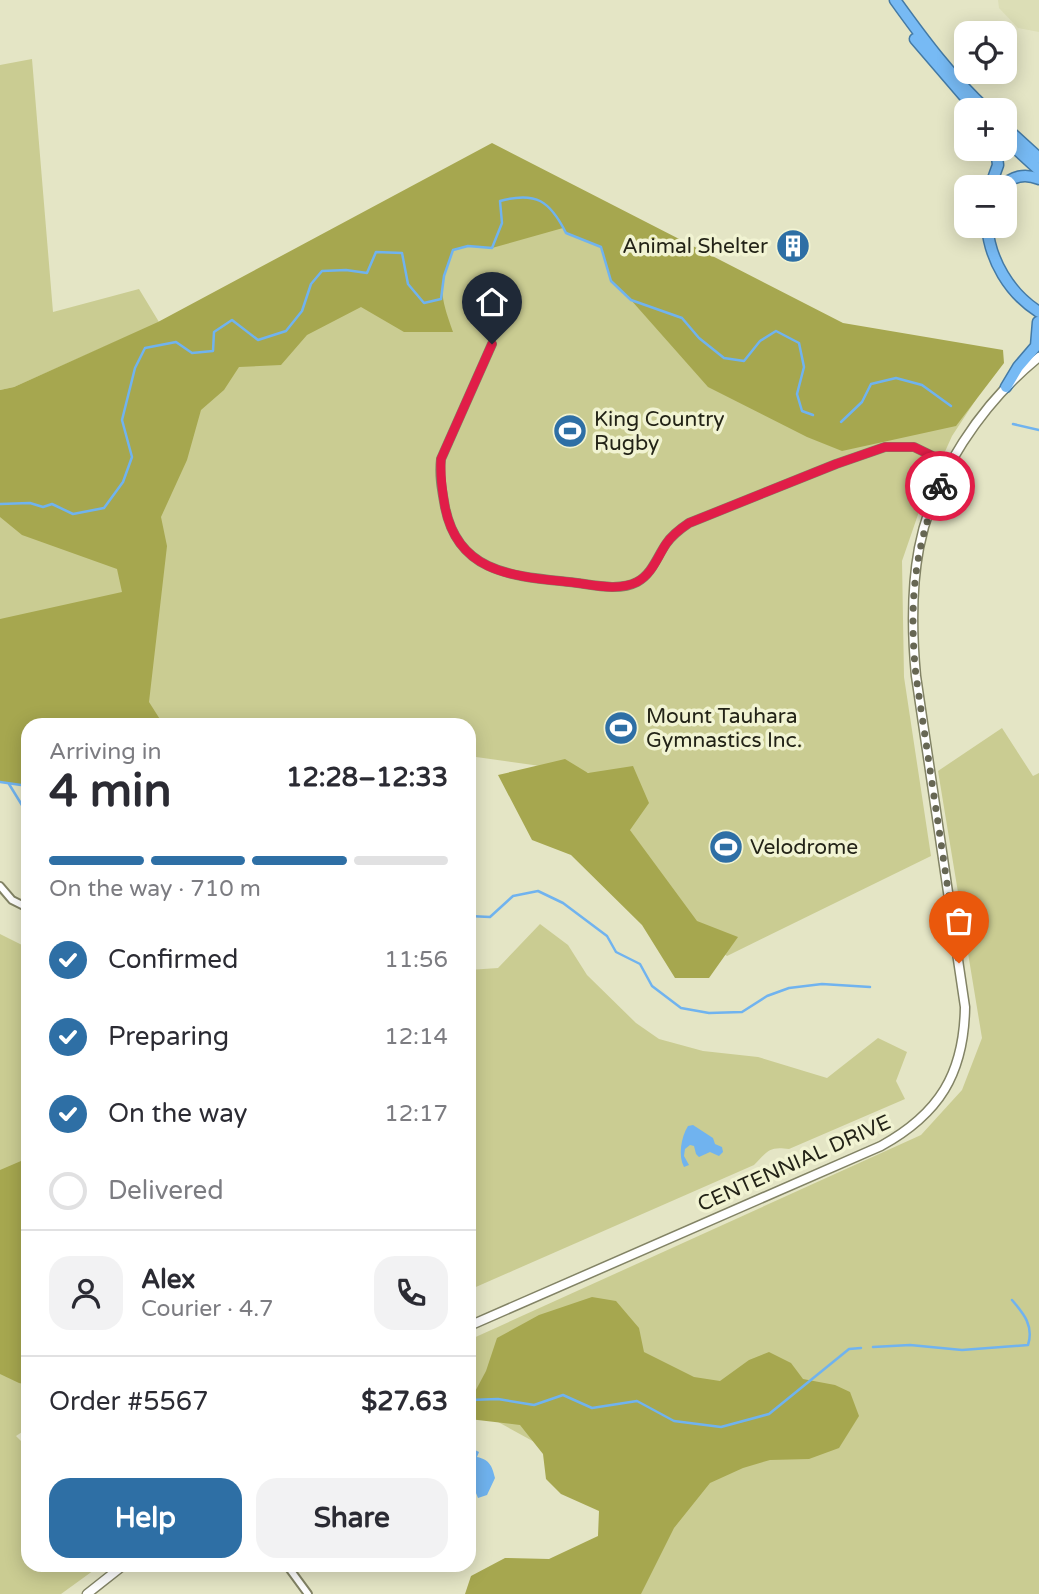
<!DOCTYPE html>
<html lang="en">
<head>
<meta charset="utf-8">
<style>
	body { margin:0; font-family:"Varela Round",sans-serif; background:#f2f2f3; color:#2b2b33; height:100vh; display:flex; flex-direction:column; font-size:26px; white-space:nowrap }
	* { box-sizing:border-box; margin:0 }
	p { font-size:23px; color:#7c7c81 }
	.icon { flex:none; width:38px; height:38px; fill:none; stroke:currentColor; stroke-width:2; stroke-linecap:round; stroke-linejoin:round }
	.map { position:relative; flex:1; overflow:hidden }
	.sheet { position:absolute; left:21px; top:718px; width:455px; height:854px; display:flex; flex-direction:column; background:#fff; border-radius:21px; box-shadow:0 4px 18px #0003 }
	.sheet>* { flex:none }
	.controls { position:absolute; left:954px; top:21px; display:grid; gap:14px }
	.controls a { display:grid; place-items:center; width:63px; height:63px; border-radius:14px; background:#fff; box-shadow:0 4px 18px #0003; font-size:35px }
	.pin { position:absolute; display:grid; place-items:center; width:60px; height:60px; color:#fff; margin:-72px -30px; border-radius:50% 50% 50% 0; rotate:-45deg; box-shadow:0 0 7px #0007 }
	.pin .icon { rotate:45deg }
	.courier { position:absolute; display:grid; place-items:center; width:70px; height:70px; margin:-35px; border:5px solid #e11d48; border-radius:50%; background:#fff; color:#222; box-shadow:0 2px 9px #0007 }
	.summary em { font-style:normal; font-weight:800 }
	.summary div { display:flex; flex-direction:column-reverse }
	.summary { display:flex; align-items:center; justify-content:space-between; height:119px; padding:0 28px }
	h1 { font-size:46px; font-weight:800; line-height:52px }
	.bar { display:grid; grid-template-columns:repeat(4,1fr); gap:10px 7px; align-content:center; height:84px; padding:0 28px }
	.bar i { height:9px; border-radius:5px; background:#e1e1e2 }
	.bar .active { background:#2e6fa5 }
	.bar p { grid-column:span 4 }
	.line { display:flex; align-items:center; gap:18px; padding:0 28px; border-top:2px solid #e1e1e2 }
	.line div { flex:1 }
	.round { display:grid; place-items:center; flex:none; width:74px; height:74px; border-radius:21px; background:#f2f2f3 }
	ol { padding:0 28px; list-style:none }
	li { display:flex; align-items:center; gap:21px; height:77px }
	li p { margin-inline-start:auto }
	li .icon { padding:7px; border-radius:50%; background:#2e6fa5; color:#fff; stroke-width:4 }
	li:last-child { color:#7c7c81 }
	li i { width:38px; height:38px; border:4px solid #e1e1e2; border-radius:50% }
	.cta { display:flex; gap:14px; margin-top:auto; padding:14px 28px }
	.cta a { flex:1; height:80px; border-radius:21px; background:#2e6fa5; color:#fff; font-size:28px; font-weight:800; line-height:80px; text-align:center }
	.cta a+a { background:#f2f2f3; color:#2b2b33 }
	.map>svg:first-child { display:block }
	.built { fill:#dcdeb6 }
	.green { fill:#cacc92 }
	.forest { fill:#a6a74f }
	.water { fill:#70b3ef }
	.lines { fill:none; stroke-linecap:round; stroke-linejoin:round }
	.stream { stroke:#70b3ef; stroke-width:2.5 }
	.minor-casing { stroke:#828365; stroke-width:10 }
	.secondary-casing { stroke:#828365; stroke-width:11 }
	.trunk-casing { stroke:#447aa5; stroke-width:13 }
	.minor { stroke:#fff; stroke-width:6 }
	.secondary { stroke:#fff; stroke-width:8 }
	.trunk { stroke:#77baf4; stroke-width:10 }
	.done { stroke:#676754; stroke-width:7; stroke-dasharray:0 12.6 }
	.route { stroke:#e11d48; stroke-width:9 }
	.labels { text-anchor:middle; stroke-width:7; stroke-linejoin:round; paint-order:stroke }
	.poi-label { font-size:21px; fill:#232317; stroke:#f1f3d2; text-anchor:start }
	.street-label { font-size:21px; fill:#232317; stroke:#f1f3d2 }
</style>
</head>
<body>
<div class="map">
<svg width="1039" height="1594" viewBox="0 0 1039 1594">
	<rect width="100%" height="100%" fill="#e4e5c5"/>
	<path class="built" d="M998 0H1039V32L1018 28 999 8Z"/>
	<g class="green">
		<path d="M32 59 53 312 139 289 159 322 496 155 977 398 952 436 922 503 902 561 904 677 931 856 727 956 706 939 590 773 469 756V724H165L148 709 0 643V402L133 334 14 387 0 390V65Z"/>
		<path d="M1002 728 1033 776 1039 773V1594H525L647 1504 469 1406V1340L921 1135 962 1090 982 1038 938 771Z"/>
		<path d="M540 924 568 945 587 975 636 1023 659 1039 703 1051 758 1057 827 1078 878 1038 907 1052 896 1081 905 1099 789 1149C769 1146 768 1151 754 1165L469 1290V970L498 968Z"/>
		<path d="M0 934 28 948V1428L16 1436 28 1448V1474L22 1479 28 1486V1564L101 1565 61 1594H0Z"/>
	</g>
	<g class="forest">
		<path d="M492 143 843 323 1003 350 1004 363 956 426 842 451 807 437 708 387 631 300 611 281 601 247 566 233 563 228 492 248 468 246 453 250C438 288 440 295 453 332H404L361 307 307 335 281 365 239 367 224 390 201 410 187 460 161 517 167 546 149 702 163 724H28V786L0 782V619L122 592 117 569 22 535 0 517V390L14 387 158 322Z"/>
		<path d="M565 759 588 773 633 766 649 803 630 830 697 921 738 937 709 978H675L642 925 571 855 532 840 498 775Z"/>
		<path d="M28 1158V1385L19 1383 0 1374V1170Z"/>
		<path d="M592 1297 616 1301 639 1328 644 1352 694 1377 720 1381 749 1360 769 1352 791 1363 803 1379 835 1385 850 1392 859 1416 839 1448 809 1459 770 1460 743 1468 710 1483 674 1528 641 1594H465L471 1576 505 1558 549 1559 598 1536 599 1511 561 1494 546 1479 543 1454 520 1425 469 1419V1403L486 1371 497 1338 539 1315Z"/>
	</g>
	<g class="water">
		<path d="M693 1125 713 1138 715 1144 722 1147 723 1152 719 1156 710 1152 699 1157 696 1154 694 1146 690 1145 685 1149 684 1156 689 1165 684 1167C678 1156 681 1137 688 1126Z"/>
		<path d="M471 1448 479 1452 477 1457C490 1460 492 1466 495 1478L487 1495 478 1498 472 1483 475 1479 472 1473 469 1472V1452Z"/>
	</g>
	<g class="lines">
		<g class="stream">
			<path d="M841 422 862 402 871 384 896 378 922 385 951 406"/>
			<path d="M1013 424 1039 430"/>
			<path d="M0 504 30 503 43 507 52 504 73 514 104 508 123 482 132 457 122 420 135 368 145 348 176 342 192 353 213 351 214 332 232 320 258 340 286 331 302 311 311 284 322 271 346 270 367 273 376 252 402 253 408 284 424 303 441 299 444 276 453 250 468 246 492 248 502 223 500 201C536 191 550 201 566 233L601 247 611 281 631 300 682 318 699 338 724 358 744 361 760 341 776 331 799 343 804 367 797 394 802 411 813 415"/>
			<path d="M0 782 28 786"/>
			<path d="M9 784 28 815"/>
			<path d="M469 916 490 917 513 896 538 891 563 903 607 936 616 952 640 964 652 986 681 1008 709 1013 742 1012 767 996 789 988 822 984 870 987"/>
			<path d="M873 1347 910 1345 962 1350 1028 1345C1034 1326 1024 1314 1012 1300"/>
			<path d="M469 1400 498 1399 534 1405 563 1395 592 1408 637 1401 674 1421 721 1427 769 1414 849 1349 861 1348"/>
		</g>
		<g class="minor-casing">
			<g id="minor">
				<path d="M492 344 441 459C439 476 442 490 445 507 458 573 512 576 569 582 590 584 618 592 637 582 652 574 657 557 666 544 672 535 680 529 689 523L836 464 885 447H914L951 465"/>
				<path d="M0 886 12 900 28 908"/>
				<path d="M286 1564 308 1594"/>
			</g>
		</g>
		<g class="secondary-casing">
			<g id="secondary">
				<path d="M469 1326 881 1146C939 1114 964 1074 965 1007L916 676C912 634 911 591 919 548 933 475 982 403 1039 357"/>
				<path d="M87 1594 125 1564"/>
			</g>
		</g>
		<g class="trunk-casing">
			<g id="trunk">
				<path d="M895 0C923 39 952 78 987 110"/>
				<path d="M915 39 976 110"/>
				<path d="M1004 126 1039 158"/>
				<path d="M1004 138 1039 170"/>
				<path d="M990 187 998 165 996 149"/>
				<path d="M1002 187C1012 176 1025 173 1039 179"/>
				<path d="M987 226C990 260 1009 293 1039 312"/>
				<path d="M1006 387 1018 367 1036 346 1038 322"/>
			</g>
		</g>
		<use href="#minor" class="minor"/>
		<use href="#secondary" class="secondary"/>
		<use href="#trunk" class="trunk"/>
	</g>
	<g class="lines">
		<path class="done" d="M940 486C913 550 909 608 916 676L959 963"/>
		<path class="route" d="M492 344 441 459C440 476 442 490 445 507 458 573 512 576 569 582 590 584 617 592 637 582 652 574 657 558 666 544 672 535 680 529 689 523L836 464 885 447H914L951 465 940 486"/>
	</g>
	<defs>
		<g id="building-disc" transform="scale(1.75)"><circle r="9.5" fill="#2e6fa5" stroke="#f1f3d2"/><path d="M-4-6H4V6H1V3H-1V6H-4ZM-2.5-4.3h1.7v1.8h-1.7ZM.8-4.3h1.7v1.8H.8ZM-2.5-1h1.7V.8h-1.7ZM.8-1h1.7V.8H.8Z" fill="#fff"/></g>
		<g id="stadium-disc" transform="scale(1.75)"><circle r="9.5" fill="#2e6fa5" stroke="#f1f3d2"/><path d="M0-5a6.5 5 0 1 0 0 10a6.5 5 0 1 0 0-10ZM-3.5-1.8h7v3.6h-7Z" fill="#fff"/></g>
	</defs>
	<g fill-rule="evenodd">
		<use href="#building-disc" x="793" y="246"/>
		<use href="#stadium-disc" x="570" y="431"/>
		<use href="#stadium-disc" x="621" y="728"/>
		<use href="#stadium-disc" x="726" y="847"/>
	</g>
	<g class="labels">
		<g class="poi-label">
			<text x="768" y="253" text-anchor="end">Animal Shelter</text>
			<text x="594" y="426">King Country<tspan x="594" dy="24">Rugby</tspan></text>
			<text x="646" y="723">Mount Tauhara<tspan x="646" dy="24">Gymnastics Inc.</tspan></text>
			<text x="750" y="854">Velodrome</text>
		</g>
		<g class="street-label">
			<text transform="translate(794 1163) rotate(-24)" y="7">CENTENNIAL DRIVE</text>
		</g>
	</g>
</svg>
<div class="controls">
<a><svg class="icon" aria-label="locate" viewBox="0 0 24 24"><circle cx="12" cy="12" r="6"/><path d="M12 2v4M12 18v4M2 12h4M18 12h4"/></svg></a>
<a>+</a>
<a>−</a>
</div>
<div class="pin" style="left:959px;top:963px;background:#ea580c"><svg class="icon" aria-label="bag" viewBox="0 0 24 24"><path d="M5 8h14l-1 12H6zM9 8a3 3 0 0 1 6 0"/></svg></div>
<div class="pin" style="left:492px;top:344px;background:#1f2937"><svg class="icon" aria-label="home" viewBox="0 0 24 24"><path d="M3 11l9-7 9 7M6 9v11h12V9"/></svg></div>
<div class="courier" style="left:940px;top:486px"><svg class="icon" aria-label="bike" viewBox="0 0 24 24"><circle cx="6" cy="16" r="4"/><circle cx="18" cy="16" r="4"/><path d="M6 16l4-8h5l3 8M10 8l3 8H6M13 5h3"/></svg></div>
<section class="sheet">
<div class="summary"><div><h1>4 min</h1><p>Arriving in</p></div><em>12:28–12:33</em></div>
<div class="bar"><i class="active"></i><i class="active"></i><i class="active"></i><i></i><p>On the way · 710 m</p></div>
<ol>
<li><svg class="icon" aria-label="check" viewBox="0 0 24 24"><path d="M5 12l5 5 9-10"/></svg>Confirmed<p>11:56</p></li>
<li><svg class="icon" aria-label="check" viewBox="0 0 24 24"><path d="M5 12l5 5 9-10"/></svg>Preparing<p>12:14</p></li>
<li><svg class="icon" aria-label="check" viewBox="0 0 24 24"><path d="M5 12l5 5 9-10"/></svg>On the way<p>12:17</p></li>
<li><i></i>Delivered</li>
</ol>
<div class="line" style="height:126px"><a class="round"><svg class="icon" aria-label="person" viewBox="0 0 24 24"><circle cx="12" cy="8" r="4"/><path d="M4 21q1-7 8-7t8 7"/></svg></a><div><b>Alex</b><p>Courier · 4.7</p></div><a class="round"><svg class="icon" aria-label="phone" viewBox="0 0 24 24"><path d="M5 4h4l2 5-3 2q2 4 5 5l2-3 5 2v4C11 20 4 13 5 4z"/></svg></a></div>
<div class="line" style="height:91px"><div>Order #5567</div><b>$27.63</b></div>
<div class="cta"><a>Help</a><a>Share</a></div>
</section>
</div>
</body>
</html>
